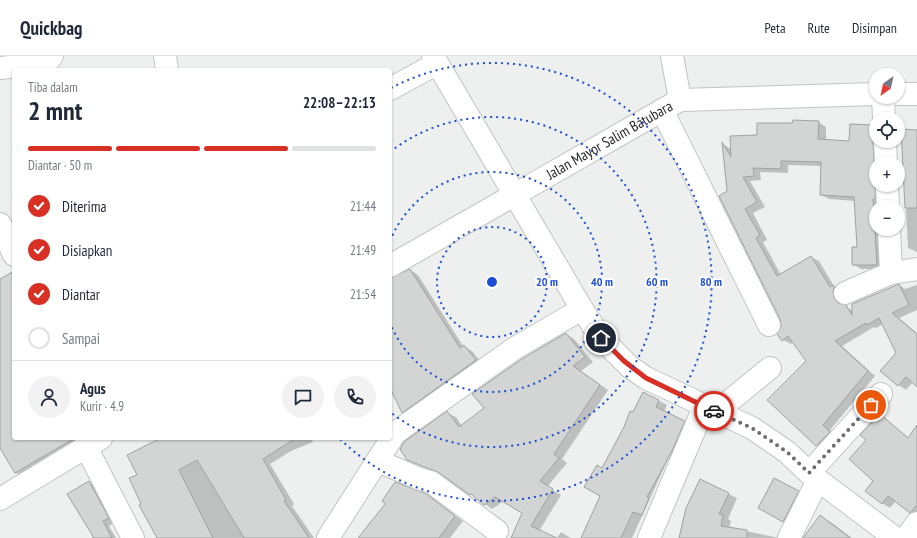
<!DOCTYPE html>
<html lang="id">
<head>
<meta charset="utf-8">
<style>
	body { margin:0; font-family:"PT Sans Narrow",sans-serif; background:#f2f2f3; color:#1f2937; height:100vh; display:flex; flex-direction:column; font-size:15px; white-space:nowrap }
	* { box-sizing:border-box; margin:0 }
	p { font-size:13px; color:#747a83 }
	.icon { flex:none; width:22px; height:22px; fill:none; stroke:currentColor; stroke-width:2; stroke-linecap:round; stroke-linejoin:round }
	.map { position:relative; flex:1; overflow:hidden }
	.sheet { position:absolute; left:12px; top:12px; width:380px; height:372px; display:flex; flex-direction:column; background:#fff; border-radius:4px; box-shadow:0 1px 3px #0004 }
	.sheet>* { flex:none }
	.needle { width:26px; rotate:213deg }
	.tools { position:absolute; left:869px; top:12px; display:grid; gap:8px }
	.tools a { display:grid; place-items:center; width:36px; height:36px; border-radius:50%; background:#fff; box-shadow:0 1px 3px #0004; font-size:20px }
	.pin { position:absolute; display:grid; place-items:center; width:34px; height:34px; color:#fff; margin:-17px; border:2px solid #fff; border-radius:50%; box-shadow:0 1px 4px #0007 }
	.courier { position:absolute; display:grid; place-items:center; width:40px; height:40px; margin:-20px; border:3px solid #d93025; border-radius:50%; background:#fff; color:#222; box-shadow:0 1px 5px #0007 }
	.overview em { font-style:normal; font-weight:700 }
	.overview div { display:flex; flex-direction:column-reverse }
	.overview { display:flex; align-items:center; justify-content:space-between; height:68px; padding:0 16px }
	h1 { font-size:26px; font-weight:700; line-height:30px }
	.bar { display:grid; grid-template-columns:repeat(4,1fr); gap:6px 4px; align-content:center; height:48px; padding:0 16px }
	.bar i { height:5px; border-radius:3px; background:#e0e1e3 }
	.bar .on { background:#d93025 }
	.bar p { grid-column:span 4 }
	.line { display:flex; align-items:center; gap:10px; padding:0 16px; border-top:1px solid #e0e1e3 }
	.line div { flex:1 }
	.round { display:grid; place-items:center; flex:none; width:42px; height:42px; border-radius:21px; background:#f2f2f3 }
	ol { padding:0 16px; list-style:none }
	li { display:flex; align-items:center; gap:12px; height:44px }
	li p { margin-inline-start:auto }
	li .icon { padding:4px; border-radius:50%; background:#d93025; color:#fff; stroke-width:4 }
	li:last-child { color:#747a83 }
	li i { width:22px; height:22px; border:2px solid #e0e1e3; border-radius:50% }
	header { display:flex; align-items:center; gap:24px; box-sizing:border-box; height:56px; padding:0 20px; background:#fff; border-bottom:1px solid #e0e1e3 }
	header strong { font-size:19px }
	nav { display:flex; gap:22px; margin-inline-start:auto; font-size:14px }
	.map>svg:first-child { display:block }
	.shadow { fill:#0003 }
	.building { fill:#d2d5d3; stroke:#9fa2a0 }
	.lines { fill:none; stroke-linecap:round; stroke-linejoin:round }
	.minor-casing { stroke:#c1c4c2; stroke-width:24 }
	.minor { stroke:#fff; stroke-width:22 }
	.done { stroke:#6c6f6e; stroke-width:4; stroke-dasharray:0 7.2 }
	.route { stroke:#d93025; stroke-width:5 }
	.ring { fill:none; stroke:#1d4ed8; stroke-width:2; stroke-dasharray:2 4 }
	.labels { text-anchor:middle; stroke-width:4; stroke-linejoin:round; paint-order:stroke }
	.street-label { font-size:15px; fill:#272928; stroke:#fff }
	.centre { fill:#1d4ed8; stroke:#fff; stroke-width:2 }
	.ring-label { font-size:12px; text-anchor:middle; font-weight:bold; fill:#1d4ed8; stroke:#fff; stroke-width:4; stroke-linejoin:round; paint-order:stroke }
</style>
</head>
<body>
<header>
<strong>Quickbag</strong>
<nav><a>Peta</a><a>Rute</a><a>Disimpan</a></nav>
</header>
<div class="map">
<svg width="917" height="482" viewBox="0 0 917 482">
	<rect width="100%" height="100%" fill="#edf0ef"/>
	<g class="shadow">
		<path d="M818 66 826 71V85L850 86 873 70 876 72V129H884L881 151H876V173H882L884 213H861L853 208 858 192 855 145 829 143 821 139 822 110 788 109V117L760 116 761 124 750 125 765 151 753 157 767 184 763 186 781 219 811 201 819 205 834 230 841 234V248L853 255 899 229 905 233 917 229V254L899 262 917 277V330L913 326 906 334 899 329 897 297 883 268 876 272 874 271 842 290 875 320 830 374 837 381 825 394 817 390 769 344 807 305 794 286 791 288 783 284 781 263 728 136 723 88 731 93 758 80V68Z"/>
		<path d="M902 74 917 75V196L908 192Z"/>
		<path d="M410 214 418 219 463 290 472 295 483 309 410 361 402 356 390 330V223Z"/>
		<path d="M14 217V382H97L27 423 15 416 0 389V224Z"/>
		<path d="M566 278 574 283 593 306 581 315 608 334 562 403 567 407 547 431 561 439 539 475 555 482H513L523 457 504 445 492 453 444 419 408 403 447 357 456 361 462 370 486 352Z"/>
		<path d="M644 337 667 349 664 356 692 370 679 402 670 399 632 482H582L601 440 602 413Z"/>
		<path d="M880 359 909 382 917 371V460L896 445 890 452 882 447 874 425 867 384Z"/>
		<path d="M163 382H311L313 386 291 395 270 408 294 448 292 450 314 482H159L138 419Z"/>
		<path d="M700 424 737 442 728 463 731 465 729 472 780 482H679Z"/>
		<path d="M89 426 96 430 115 466 109 470 116 482H91L94 480Z"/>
		<path d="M798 436 805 440 790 469 759 452Z"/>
		<path d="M425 438 463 465 450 482H360Z"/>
		<path d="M821 460 832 467 852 482H814Z"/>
		<path d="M561 476 569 481 571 482H557Z"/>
	</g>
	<g class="building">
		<path d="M793 64 819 65 818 83 849 85 850 68 873 69 876 72 873 86 874 108 876 114 875 143H873L877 209H852V191H857L854 141 820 139 821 106 781 105V113L753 112 754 120 743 121 757 146 745 153 760 179 756 182 777 220 811 200 830 231 833 229 834 231 833 236 834 242 838 247 846 249 852 259V248L899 228 909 249 892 257 917 278V331L906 321 898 330 880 315 896 297 879 262 867 269 866 267 835 285 868 315 823 369 830 376 816 390 767 344 806 305 788 280 782 285 777 278 781 270 780 263 719 140 727 135 722 86 731 101 730 80 757 79V67H792Z"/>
		<path d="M901 73 917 74V152H905Z"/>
		<path d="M410 213 460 292 464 289 476 304 402 357 390 332V222Z"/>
		<path d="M14 215V382H75L15 417 0 392V223Z"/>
		<path d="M566 277 585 301 573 310 600 329 554 398 559 402 540 425 553 433 531 470 557 482H511L522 457 495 441 484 449 471 438 470 439 438 416 407 404 400 393 404 386 447 355 459 371 484 352 472 338 522 303Z"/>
		<path d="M643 336 659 344 656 351 685 365 672 395 647 441 649 442 642 459 633 456 621 482H581L600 440 584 431 597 409 602 412 624 371 630 355 633 356Z"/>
		<path d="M880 358 908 382 917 369V449L910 457 888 440 882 448 865 435 873 425 849 403 866 384 860 379Z"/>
		<path d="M161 382H296L263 403 286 444 284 445 309 482H244L197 404 179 414 213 482H157L139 449 141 448 129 422 137 419 127 399Z"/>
		<path d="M774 422 799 435 783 466 758 452Z"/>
		<path d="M700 423 729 437 719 458 723 459 721 470 747 474V482H679L686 452Z"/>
		<path d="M89 425 109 462 103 465 112 482H94L67 438Z"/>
		<path d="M395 426 425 437 455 460 439 482H358L385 448 382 445Z"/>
		<path d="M820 459 850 482H803Z"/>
	</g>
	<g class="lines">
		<g class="minor-casing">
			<g id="minor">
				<path d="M165 0 167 14"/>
				<path d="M433 0 582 253 601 282 630 311 646 322 752 372 787 396 809 417 895 482"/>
				<path d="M672 0 680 44"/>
				<path d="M0 12 46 7 52 0"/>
				<path d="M390 33 436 8"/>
				<path d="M898 38H917"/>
				<path d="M883 41 884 63"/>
				<path d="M662 54 769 269"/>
				<path d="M885 85 886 107"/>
				<path d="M887 129 888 151"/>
				<path d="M0 168 14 199"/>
				<path id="s1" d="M390 210 680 44 876 38"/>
				<path d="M891 217 917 213"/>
				<path d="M845 237 891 217 889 173"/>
				<path d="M716 356 770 312"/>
				<path d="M86 391 133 482"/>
				<path d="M378 405 420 423 431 426 497 475"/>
				<path d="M809 417 881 338"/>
				<path d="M0 443 101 382"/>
				<path d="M328 482 395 377 515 292 582 253"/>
				<path d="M649 482 704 351"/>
				<path d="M789 482 818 424"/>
				<path d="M906 482 917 467"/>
			</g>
		</g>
		<use href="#minor" class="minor"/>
	</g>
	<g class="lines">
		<path class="done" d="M714 355 752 372 787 396 809 417 871 349"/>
		<path class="route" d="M601 282 624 305 646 322 714 355"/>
	</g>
	<g class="ring">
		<circle cx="492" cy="226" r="55"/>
		<path d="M390 185A110 110 0 1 1 390 267"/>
		<path d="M390 96A165 165 0 1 1 390 356"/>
		<path d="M391 32A219 219 0 1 1 339 382"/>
	</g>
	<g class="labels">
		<g class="street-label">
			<text dy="5" stroke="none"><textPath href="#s1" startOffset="253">Jalan Mayor Salim Batubara</textPath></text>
		</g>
	</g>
	<circle cx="492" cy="226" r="6" class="centre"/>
	<g class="ring-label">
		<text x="547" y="230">20 m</text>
		<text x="602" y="230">40 m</text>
		<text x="657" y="230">60 m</text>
		<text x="711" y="230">80 m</text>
	</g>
</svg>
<div class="tools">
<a><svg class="needle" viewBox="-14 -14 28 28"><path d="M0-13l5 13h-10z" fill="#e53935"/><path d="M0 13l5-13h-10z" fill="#747a83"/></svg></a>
<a><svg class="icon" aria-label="locate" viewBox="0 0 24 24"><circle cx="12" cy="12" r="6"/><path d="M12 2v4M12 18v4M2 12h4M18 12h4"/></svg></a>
<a>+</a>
<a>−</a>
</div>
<div class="pin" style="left:871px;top:349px;background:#ea580c"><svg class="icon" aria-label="bag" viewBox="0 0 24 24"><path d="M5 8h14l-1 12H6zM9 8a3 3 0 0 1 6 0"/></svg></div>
<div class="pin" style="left:601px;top:282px;background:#1f2937"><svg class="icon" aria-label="home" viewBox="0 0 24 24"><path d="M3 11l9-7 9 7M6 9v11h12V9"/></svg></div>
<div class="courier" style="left:714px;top:355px"><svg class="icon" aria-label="car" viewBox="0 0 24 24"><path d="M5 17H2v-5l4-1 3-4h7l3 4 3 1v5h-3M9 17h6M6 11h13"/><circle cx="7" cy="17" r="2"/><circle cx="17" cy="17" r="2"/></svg></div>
<section class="sheet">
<div class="overview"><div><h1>2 mnt</h1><p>Tiba dalam</p></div><em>22:08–22:13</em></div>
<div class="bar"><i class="on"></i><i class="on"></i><i class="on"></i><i></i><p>Diantar · 50 m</p></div>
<ol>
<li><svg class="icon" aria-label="check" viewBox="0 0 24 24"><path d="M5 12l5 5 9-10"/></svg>Diterima<p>21:44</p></li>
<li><svg class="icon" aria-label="check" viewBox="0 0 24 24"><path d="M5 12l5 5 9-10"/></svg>Disiapkan<p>21:49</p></li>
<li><svg class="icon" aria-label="check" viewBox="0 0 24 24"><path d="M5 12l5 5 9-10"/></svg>Diantar<p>21:54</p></li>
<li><i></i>Sampai</li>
</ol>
<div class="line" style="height:72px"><a class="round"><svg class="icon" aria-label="person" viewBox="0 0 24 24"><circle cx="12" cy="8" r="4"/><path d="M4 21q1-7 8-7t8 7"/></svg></a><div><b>Agus</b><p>Kurir · 4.9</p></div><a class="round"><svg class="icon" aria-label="chat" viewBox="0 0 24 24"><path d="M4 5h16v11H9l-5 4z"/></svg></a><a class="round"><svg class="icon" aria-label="phone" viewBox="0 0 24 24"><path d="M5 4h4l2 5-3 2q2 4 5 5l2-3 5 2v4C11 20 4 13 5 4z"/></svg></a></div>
</section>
</div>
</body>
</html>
